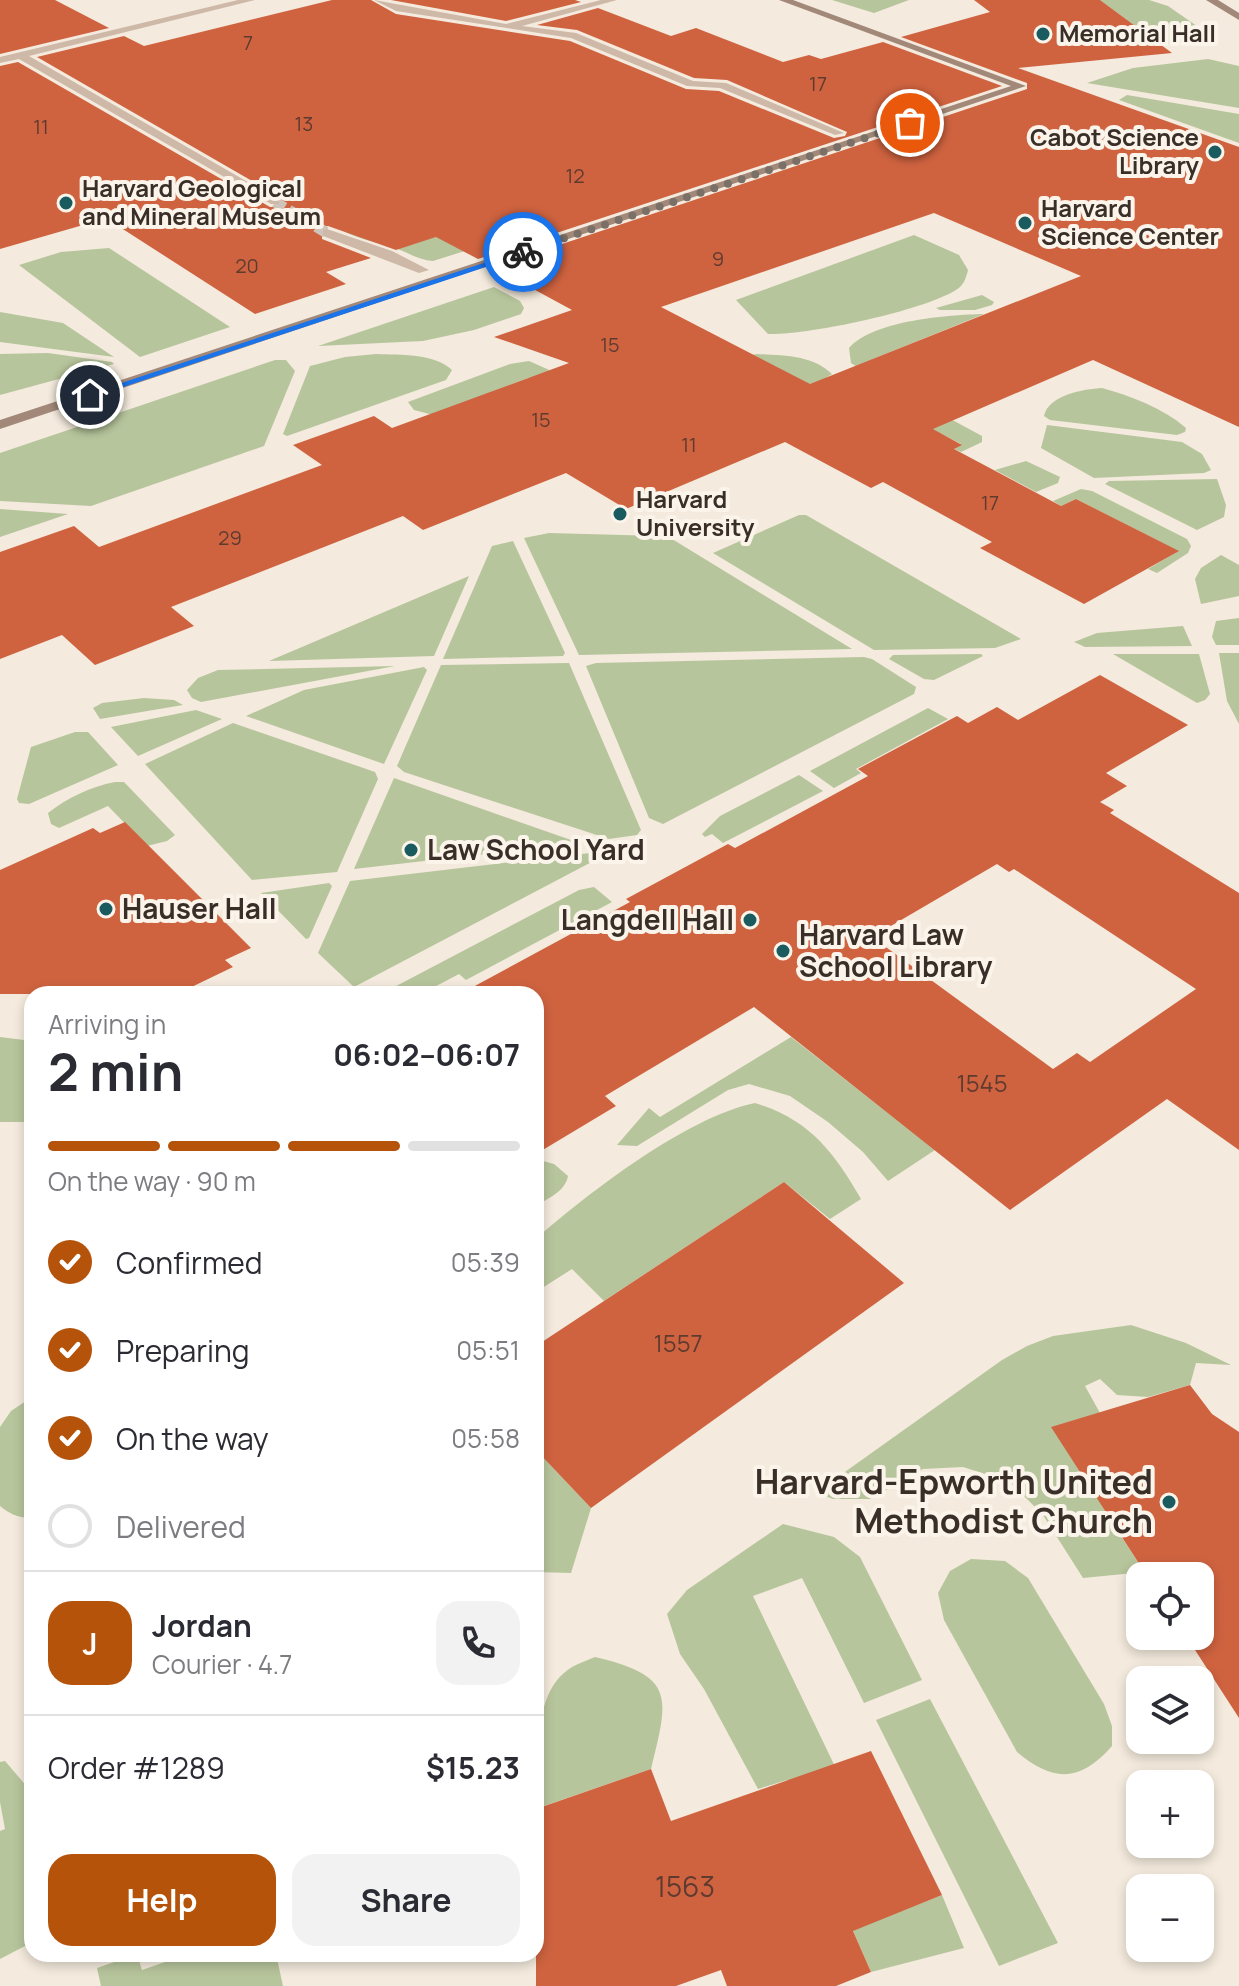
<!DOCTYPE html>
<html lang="en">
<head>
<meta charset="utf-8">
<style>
	body { margin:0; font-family:Manrope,sans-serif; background:#f2f2f3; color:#2b2b33; height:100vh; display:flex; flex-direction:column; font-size:30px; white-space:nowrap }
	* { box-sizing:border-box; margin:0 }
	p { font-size:26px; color:#7c7c81 }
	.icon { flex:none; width:44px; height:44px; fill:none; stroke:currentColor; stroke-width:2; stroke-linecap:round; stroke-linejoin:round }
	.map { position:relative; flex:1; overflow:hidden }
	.drawer { position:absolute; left:24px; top:986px; width:520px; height:976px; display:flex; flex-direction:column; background:#fff; border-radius:24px; box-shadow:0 4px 12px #0003 }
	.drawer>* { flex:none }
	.tools { position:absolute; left:1126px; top:1562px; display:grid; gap:16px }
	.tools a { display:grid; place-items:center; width:88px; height:88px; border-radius:16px; background:#fff; box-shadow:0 4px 12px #0003; font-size:40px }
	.pin { position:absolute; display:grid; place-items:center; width:68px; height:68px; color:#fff; margin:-34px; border:4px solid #fff; border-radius:50%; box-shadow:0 2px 8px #0007 }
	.courier { position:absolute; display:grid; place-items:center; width:80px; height:80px; margin:-40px; border:6px solid #1a73e8; border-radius:50%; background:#fff; color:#222; box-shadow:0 2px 10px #0007 }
	.head em { font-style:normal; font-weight:700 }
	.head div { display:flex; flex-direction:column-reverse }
	.head { display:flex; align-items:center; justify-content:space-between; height:136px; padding:0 24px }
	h1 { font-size:52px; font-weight:700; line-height:60px }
	.bar { display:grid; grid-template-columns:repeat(4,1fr); gap:12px 8px; align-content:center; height:96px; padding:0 24px }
	.bar i { height:10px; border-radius:6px; background:#e1e1e2 }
	.bar .selected { background:#b45309 }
	.bar p { grid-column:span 4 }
	.line { display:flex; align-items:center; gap:20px; padding:0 24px; border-top:2px solid #e1e1e2 }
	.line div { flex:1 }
	.round { display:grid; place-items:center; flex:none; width:84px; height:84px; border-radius:24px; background:#f2f2f3 }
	ol { padding:0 24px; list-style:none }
	li { display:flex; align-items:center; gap:24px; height:88px }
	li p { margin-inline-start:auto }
	li .icon { padding:8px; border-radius:50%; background:#b45309; color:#fff; stroke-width:4 }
	li:last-child { color:#7c7c81 }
	li i { width:44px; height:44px; border:4px solid #e1e1e2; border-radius:50% }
	.action { display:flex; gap:16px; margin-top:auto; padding:16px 24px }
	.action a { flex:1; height:92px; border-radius:24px; background:#b45309; color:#fff; font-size:32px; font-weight:700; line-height:92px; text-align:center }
	.action a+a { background:#f2f2f3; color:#2b2b33 }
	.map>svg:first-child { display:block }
	.green { fill:#b7c59c }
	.building { fill:#cf6340; fill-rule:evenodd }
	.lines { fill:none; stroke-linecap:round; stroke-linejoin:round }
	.street-tunnel { stroke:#cfc4b9; stroke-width:11; stroke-dasharray:11 5; stroke-linecap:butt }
	.street { fill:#ceb9a8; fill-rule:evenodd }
	.secondary { fill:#a28879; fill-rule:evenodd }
	.route { fill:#1a73e8 }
	.done { stroke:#7b7068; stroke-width:8; stroke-dasharray:0 14.4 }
	.poi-dot { fill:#1a5b5f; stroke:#fbf4ea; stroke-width:3 }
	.labels { text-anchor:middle; stroke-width:8; stroke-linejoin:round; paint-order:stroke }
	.far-number-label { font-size:20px; fill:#5f3b2f }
	.far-poi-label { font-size:24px; font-weight:bold; fill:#3a2e29; stroke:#fbf4ea; text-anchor:start }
	.number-label { font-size:24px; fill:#5f3b2f }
	.poi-label { font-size:28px; font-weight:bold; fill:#3a2e29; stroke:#fbf4ea; text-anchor:start }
	.near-number-label { font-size:28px; fill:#5f3b2f }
	.near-poi-label { font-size:34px; font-weight:bold; fill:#3a2e29; stroke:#fbf4ea; text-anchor:end }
</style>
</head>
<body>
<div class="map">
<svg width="1239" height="1986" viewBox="0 0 1239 1986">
	<rect width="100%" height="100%" fill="#f4eadd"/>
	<g class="green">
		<path d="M832 0H909L874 13Z"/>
		<path d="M1100 0H1149L1168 6 1217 40 1160 44Z"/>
		<path d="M1208 59 1239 66V108L1087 83 1133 68Z"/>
		<path d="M1127 95 1239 114V143L1119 100Z"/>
		<path d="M560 197 595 210 433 261C417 260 404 250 389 246 370 241 356 238 339 229L410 245Z"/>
		<path d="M914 235 959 255 968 270C966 278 964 285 956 290 922 311 809 335 768 334L736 300Z"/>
		<path d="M109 248 230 327 140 357 19 265 61 252Z"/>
		<path d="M494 287 520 301 524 308 521 314 474 330 423 341 318 346Z"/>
		<path d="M982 295 994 302 992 305 975 310H940L936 308Z"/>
		<path d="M0 312 63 323 114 357 0 342Z"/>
		<path d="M984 314 873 359 866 373 851 363 849 348C874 320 948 315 984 314Z"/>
		<path d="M48 353 112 362 114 364 0 395V354Z"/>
		<path d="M376 354C400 355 434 353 452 370L446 380 287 436 283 434 310 366 345 357Z"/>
		<path d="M757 354C783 355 813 355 832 374L809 389 729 359Z"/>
		<path d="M275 360H286L295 371 264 446 91 506 0 501V453Z"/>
		<path d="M529 361 574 381 569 401 528 378 433 415 414 410 408 402 510 364Z"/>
		<path d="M1102 388C1131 396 1163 408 1186 428L1185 432 1177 435 1050 420 1044 416C1048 395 1084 389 1102 388Z"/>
		<path d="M877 400 932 409 982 436V442L961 452 954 449 961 444Z"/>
		<path d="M1047 425 1182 442 1202 454 1211 470 1204 473 1094 478 1041 448Z"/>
		<path d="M1026 461 1060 477 1058 483 1036 492 995 470Z"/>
		<path d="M1217 479 1226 505 1224 517 1197 530 1105 484 1109 481Z"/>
		<path d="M1081 489 1092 491 1187 539 1191 546 1188 553 1157 573 1148 569 1178 551 1076 499 1061 506 1053 501Z"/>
		<path d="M0 509 68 514 0 537Z"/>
		<path d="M799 515H806L1021 639 995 648 874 650 713 553Z"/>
		<path d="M549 533 659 536 672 539 852 649 579 655 524 538Z"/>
		<path d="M513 541 565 653 563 656 443 659 492 546Z"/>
		<path d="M1221 555 1239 565V596L1201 604 1195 579 1201 568Z"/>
		<path d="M469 576 434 656 269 661Z"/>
		<path d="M1239 618V645H1216L1212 637 1216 621Z"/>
		<path d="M1183 626 1192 646 1085 647 1074 642 1097 633Z"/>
		<path d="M1219 653H1239V724L1227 701Z"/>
		<path d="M981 654 983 656 934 680 924 679 889 659 893 655Z"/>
		<path d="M1113 654H1199L1210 694 1205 700 1197 703Z"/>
		<path d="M864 657 872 659 916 687 914 694 663 824 649 818 586 666 596 663Z"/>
		<path d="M569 663 641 830 637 835 609 839 404 772 397 766 441 665Z"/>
		<path d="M395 666 201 702 192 698 187 690 198 678 218 670Z"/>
		<path d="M424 667 427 670 384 764 246 716 304 690Z"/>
		<path d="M144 698 174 700 183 705 100 719 93 708 102 703Z"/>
		<path d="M928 708 948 719 856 769 861 773 834 788 810 771Z"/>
		<path d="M196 710 222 719 138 756 111 727Z"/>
		<path d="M233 723 375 772 378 779 337 872 252 880 145 764Z"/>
		<path d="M75 732H88L118 765 29 804 19 803 17 799 31 747Z"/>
		<path d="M799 775 823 791 723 843 712 834 705 837 702 834 720 816Z"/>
		<path d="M394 778 571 840 573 844 354 869Z"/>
		<path d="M115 782H124L175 835 167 841 147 846 108 806 59 828 51 824 48 813C69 797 90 787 115 782Z"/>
		<path d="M599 852 603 856 354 987 318 953 350 881Z"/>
		<path d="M329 883 332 886 309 938 306 939 261 893Z"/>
		<path d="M594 887 612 902 466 980 459 974 421 994H381L579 890Z"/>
		<path d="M0 1037 32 1041V1122H0Z"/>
		<path d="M791 1037 935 1150 888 1181 863 1152 828 1122 790 1096 749 1084 728 1090 637 1146 617 1145 649 1108 660 1117Z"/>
		<path d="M755 1103C809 1119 834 1152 861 1199L830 1219 784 1182 604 1301 572 1269 536 1292V1239C588 1193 687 1117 755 1103Z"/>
		<path d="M536 1159 554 1164 568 1176C565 1192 548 1198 536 1206Z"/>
		<path d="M1131 1325 1186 1343 1231 1365 1196 1363 1190 1385 1148 1397 1117 1395 1100 1379 1085 1386 1100 1413 1052 1427 1144 1572 1083 1578 1043 1515 1010 1482 963 1467 923 1469 870 1499H833L822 1495 821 1489 1002 1360 1027 1346 1053 1336Z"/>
		<path d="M32 1397V1517C19 1519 10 1514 0 1506V1427L11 1411Z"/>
		<path d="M536 1450 591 1508 571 1573 536 1572Z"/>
		<path d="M783 1524 834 1537 860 1557 922 1680 864 1703 802 1578 753 1596 904 1910 942 1895 964 1948 871 1972 787 1780 758 1789 704 1689 680 1654 667 1614 687 1590Z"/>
		<path d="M971 1559 1005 1561 1028 1578 1104 1704 1112 1726V1746C1080 1782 1054 1783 1017 1752L944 1620 938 1593 950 1571Z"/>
		<path d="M595 1657C677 1676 668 1698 651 1769L544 1806C539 1765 529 1693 572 1667 579 1663 588 1660 595 1657Z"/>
		<path d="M930 1699 1058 1943 999 1966 876 1720Z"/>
		<path d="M5 1761 29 1789 32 1804V1938L25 1946 0 1959V1831L5 1829 0 1802V1762Z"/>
		<path d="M137 1954 142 1970 188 1954H276L283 1986H101L97 1968Z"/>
	</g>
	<g class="building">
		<path d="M0 0H55L109 28 0 54Z"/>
		<path d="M332 0H371L396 14 570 41 686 89 719 91 834 138 845 136 847 132 727 80 694 78 577 30 537 25 598 8 671 36 696 28 783 62 809 55 821 59 883 42 1002 86 478 259 436 237 396 250 328 226 322 227V239L371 258 326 272 346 284 255 314 115 224 97 229 90 223 0 249V66L18 62 270 207H279L282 204 280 197 37 57 124 36 144 46Z"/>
		<path d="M391 0H575L581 2 506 21Z"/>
		<path d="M974 0H1100L1172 53 1018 68 1239 147V427L1093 360 933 429 962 445 954 449 1061 506 1076 499 1179 551 1084 604 980 548 992 542 883 482 871 488 785 442 626 509 566 473 423 530 403 516 171 607 194 626 95 665 62 635 0 659V552L74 526 99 547 322 465 293 445 374 416 392 428 569 363 494 337 572 310 493 267 1027 89V83L901 37 990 12ZM934 213 1081 276 810 384 661 307Z"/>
		<path d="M1100 675 1188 725 1106 773 1127 786 1100 802 1114 810 1110 813 1239 893V1150L1167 1099 1010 1210 754 1007 605 1096 616 1106 536 1154V994H460L630 902 626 899 728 844 735 848 868 776 858 769 957 716 968 723 997 707 1018 720ZM997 864 1009 872 1014 869 1196 989 1090 1062 1077 1053 1053 1069 872 937Z"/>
		<path d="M125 822 251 948 225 960 233 967 177 994H0V870L93 828 100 833Z"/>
		<path d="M784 1182 904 1283 591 1508 536 1450V1346Z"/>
		<path d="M1190 1385 1212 1414 1239 1432V1718L1186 1636H1200V1576H1147L1051 1427Z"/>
		<path d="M871 1751 942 1895 853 1931 871 1972 836 1986H727L721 1970 676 1986H536V1809L651 1769 671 1821Z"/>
	</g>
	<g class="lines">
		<path class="street-tunnel" d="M275 202 327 233"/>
		<g class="street">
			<path d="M238 0H255L29 56 279 200V204H271L19 59 0 63V57Z"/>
			<path d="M374 0 506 24 601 0H617L522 26 576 33 693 81 726 83 844 133 835 135 720 88 687 86 571 38 396 11Z"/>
			<path d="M327 229 392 251 429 270 419 273 323 236V230Z"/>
		</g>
		<g class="secondary">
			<path d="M779 0H793L1026 86 0 429V420L1011 86Z"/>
			<path d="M1206 0H1218L1239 13V20Z"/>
		</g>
	</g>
	<path class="route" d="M523 250 525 254 93 397 85 395Z"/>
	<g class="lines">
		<path class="done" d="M523 252 910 123"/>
	</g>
	<g class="poi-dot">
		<circle cx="1043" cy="34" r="8"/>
		<circle cx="1215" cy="152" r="8"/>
		<circle cx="66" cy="203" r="8"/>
		<circle cx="1025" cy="223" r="8"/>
		<circle cx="620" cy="514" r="8"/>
		<circle cx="411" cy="850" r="8"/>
		<circle cx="106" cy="909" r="8"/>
		<circle cx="750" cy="920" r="8"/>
		<circle cx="783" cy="951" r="8"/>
		<circle cx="1169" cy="1502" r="8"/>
	</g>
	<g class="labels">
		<g class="far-number-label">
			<text x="248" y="50">7</text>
			<text x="818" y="91">17</text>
			<text x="304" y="131">13</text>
			<text x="41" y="134">11</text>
			<text x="575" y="183">12</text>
			<text x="718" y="266">9</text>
			<text x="247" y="273">20</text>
			<text x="610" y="352">15</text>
			<text x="541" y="427">15</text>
			<text x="689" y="452">11</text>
			<text x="990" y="510">17</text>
			<text x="230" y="545">29</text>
		</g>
		<g class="far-poi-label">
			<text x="1059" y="42">Memorial Hall</text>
			<text x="1199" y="146" text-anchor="end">Cabot Science<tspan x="1199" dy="28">Library</tspan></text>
			<text x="82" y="197">Harvard Geological<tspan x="82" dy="28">and Mineral Museum</tspan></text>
			<text x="1041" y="217">Harvard<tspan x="1041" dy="28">Science Center</tspan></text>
			<text x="636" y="508">Harvard<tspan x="636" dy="28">University</tspan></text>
		</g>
		<g class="number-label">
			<text x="982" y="1092">1545</text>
			<text x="678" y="1352">1557</text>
		</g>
		<g class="poi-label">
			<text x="427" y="860">Law School Yard</text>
			<text x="122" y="919">Hauser Hall</text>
			<text x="734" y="930" text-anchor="end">Langdell Hall</text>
			<text x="799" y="945">Harvard Law<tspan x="799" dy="32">School Library</tspan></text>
		</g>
		<g class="near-number-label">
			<text x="685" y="1897">1563</text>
		</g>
		<g class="near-poi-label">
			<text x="1153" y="1494">Harvard-Epworth United<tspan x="1153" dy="39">Methodist Church</tspan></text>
		</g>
	</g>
</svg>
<div class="tools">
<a><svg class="icon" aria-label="locate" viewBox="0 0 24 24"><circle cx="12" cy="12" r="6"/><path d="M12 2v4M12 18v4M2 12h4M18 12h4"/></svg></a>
<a><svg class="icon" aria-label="layers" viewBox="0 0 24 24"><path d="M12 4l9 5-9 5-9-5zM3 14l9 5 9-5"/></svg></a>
<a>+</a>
<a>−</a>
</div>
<div class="pin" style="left:910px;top:123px;background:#ea580c"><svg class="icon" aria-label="bag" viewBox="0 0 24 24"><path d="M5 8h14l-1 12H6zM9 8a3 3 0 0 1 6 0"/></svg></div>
<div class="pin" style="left:90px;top:395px;background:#1f2937"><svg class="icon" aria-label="home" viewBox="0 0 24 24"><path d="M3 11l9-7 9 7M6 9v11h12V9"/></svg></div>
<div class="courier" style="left:523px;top:252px"><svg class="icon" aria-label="bike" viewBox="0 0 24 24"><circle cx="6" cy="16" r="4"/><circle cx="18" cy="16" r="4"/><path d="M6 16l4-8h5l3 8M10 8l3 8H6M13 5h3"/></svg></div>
<section class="drawer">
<div class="head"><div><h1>2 min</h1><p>Arriving in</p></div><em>06:02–06:07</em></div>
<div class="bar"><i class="selected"></i><i class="selected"></i><i class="selected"></i><i></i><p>On the way · 90 m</p></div>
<ol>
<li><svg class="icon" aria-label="check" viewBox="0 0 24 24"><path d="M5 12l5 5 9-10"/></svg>Confirmed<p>05:39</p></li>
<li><svg class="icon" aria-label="check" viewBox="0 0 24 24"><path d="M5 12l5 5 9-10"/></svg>Preparing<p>05:51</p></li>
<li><svg class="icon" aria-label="check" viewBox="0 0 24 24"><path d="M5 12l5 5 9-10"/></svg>On the way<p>05:58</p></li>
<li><i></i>Delivered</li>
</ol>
<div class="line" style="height:144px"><b class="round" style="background:#b45309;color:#fff">J</b><div><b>Jordan</b><p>Courier · 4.7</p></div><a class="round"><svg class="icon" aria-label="phone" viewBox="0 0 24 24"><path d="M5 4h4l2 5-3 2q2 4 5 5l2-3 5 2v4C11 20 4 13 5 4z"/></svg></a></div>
<div class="line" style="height:104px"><div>Order #1289</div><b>$15.23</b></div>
<div class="action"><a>Help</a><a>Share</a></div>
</section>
</div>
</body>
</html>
